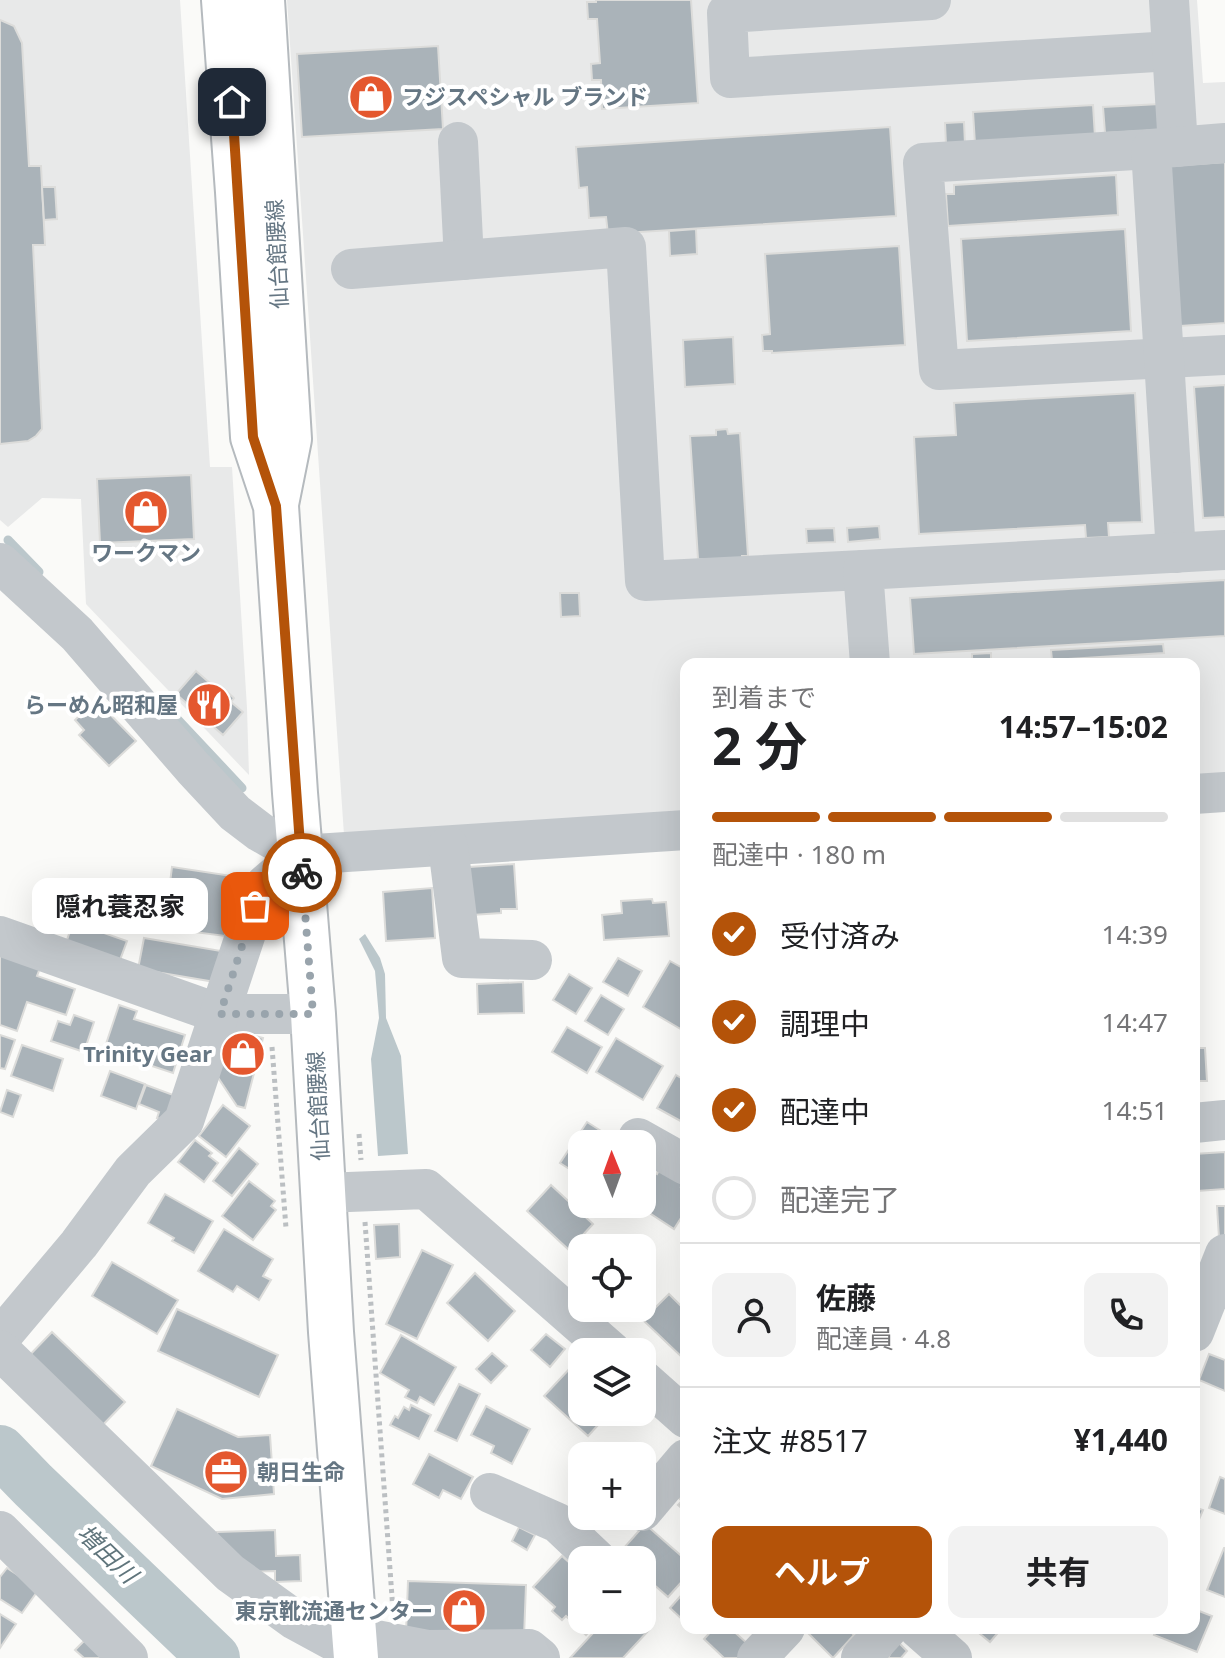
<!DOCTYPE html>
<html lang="ja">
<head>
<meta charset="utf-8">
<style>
	body { margin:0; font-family:"Noto Sans","Noto Sans JP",sans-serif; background:#f2f2f2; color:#202124; height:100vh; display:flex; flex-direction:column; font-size:30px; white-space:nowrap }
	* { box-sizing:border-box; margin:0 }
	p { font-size:26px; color:#757577 }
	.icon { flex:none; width:44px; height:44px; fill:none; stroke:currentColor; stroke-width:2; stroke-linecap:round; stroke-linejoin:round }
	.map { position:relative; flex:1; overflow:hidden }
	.details { position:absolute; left:680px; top:658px; width:520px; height:976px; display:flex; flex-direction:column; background:#fff; border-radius:16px; box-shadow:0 8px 32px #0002 }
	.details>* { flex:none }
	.needle { width:52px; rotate:359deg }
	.fabs { position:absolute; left:568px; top:1130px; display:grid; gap:16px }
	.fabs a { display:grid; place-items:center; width:88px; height:88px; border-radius:16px; background:#fff; box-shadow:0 8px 32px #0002; font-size:40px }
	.pin { position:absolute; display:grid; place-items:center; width:68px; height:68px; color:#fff; margin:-34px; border-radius:16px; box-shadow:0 4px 12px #0006 }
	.courier { position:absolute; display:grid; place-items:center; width:80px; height:80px; margin:-40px; border:6px solid #b45309; border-radius:50%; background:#fff; color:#222; box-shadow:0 2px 10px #0007 }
	.bubble { position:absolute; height:56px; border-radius:16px; background:#fff; box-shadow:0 8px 32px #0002; font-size:26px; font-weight:700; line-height:56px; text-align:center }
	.summary em { font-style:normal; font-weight:700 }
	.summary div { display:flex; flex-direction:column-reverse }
	.summary { display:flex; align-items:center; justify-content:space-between; height:136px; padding:0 32px }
	h1 { font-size:52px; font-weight:700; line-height:60px }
	.bar { display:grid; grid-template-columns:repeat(4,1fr); gap:12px 8px; align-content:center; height:96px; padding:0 32px }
	.bar i { height:10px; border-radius:6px; background:#e0e0e0 }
	.bar .active { background:#b45309 }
	.bar p { grid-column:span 4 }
	.line { display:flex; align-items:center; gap:20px; padding:0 32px; border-top:2px solid #e0e0e0 }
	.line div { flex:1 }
	.round { display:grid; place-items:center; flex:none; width:84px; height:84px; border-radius:16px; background:#f2f2f2 }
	ol { padding:0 32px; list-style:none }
	li { display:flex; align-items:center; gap:24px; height:88px }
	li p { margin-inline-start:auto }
	li .icon { padding:8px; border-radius:50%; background:#b45309; color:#fff; stroke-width:4 }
	li:last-child { color:#757577 }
	li i { width:44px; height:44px; border:4px solid #e0e0e0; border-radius:50% }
	.action { display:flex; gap:16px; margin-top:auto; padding:16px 32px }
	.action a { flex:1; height:92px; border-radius:16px; background:#b45309; color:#fff; font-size:32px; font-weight:700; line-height:92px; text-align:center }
	.action a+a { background:#f2f2f2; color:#202124 }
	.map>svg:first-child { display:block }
	.built { fill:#e8e9e9 }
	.water { fill:#bbc7cb }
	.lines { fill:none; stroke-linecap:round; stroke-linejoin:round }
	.stream { stroke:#bbc7cb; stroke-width:9 }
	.river { stroke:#bbc7cb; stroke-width:52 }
	.building { fill:#aab3b9; stroke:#dcdcda; stroke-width:2 }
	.major-casing { stroke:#b5babe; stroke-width:48 }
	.path { stroke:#bbbfc2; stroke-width:5; stroke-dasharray:4 4; stroke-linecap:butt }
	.minor { stroke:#c3c8cc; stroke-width:40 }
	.major { stroke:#fff; stroke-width:44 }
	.done { stroke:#99a4ac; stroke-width:8; stroke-dasharray:0 14.4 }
	.route { stroke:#b45309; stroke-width:10 }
	.labels { text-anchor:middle; stroke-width:8; stroke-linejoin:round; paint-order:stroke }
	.poi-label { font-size:22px; font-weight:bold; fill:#657683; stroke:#fff; text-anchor:end }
	.street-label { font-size:22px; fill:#657683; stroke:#fff }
	.water-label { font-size:24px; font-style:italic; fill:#60757c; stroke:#fff }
</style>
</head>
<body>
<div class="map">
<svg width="1225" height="1658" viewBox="0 0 1225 1658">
	<rect width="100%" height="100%" fill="#fafaf8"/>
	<g class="built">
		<path d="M0 0H180L210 467H232L247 708 249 775 86 604 81 499 42 498 8 527 0 520Z"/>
		<path d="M287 0H1197L1203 83 1225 82V776L1194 778V664H686V812L344 835Z"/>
	</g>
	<path class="water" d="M365 934 380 958 385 974 386 1018 401 1056 408 1154 378 1156 371 1059 379 1018 375 971 359 939Z"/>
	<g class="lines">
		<g class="stream">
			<path d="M8 540 39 572"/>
			<path d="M167 708 242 788"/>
		</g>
		<path class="river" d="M0 1451 33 1485 214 1658"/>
	</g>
	<g class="building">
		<path d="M596 0H691L698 103 602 109 601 80H592L591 64 600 63 597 19H588L587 2H596Z"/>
		<path d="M0 20 14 26 22 43 29 166H41L45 245H33L42 429 36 436 28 441 0 444Z"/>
		<path d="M438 46 443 129 302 137 297 54Z"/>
		<path d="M1160 104 1162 130 1105 133 1103 107Z"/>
		<path d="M1093 105 1095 137 975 144 973 112Z"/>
		<path d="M964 122 965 144 946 145 945 123Z"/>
		<path d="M890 127 896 216 608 234 606 217 589 218 587 187 579 188 576 147Z"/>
		<path d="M1225 162V323L1180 326 1169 166Z"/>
		<path d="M1116 175 1118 215 948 226 946 194H954V185Z"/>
		<path d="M42 187H55L57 219 44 220Z"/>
		<path d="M696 229 697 254 670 256 669 231Z"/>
		<path d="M1125 229 1131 331 967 341 961 239Z"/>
		<path d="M899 246 905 345 772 353V351H763L762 335 770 334 765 254Z"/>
		<path d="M733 337 735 384 685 387 683 340Z"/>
		<path d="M1225 385V517L1203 518 1194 387Z"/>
		<path d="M1135 393 1142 522 1108 523 1109 537 1086 538 1085 525 919 534 914 437 956 435 954 403Z"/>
		<path d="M727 429 728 434 740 433 748 556H742V560L698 559 690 436 716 435V430Z"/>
		<path d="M191 475 194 539 100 543 97 479Z"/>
		<path d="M879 526 880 539 848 542 847 528Z"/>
		<path d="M834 528 835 542 807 543 806 529Z"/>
		<path d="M1225 580V636L914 654 910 598Z"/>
		<path d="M560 593H579L580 616 561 617Z"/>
		<path d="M1163 644 1164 653 1052 660 1051 650Z"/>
		<path d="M991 653V663L972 664V654Z"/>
		<path d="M196 671 219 691 222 687 234 698 231 702 243 712 223 735 176 694Z"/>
		<path d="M96 700 136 741 109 766 79 735 84 730 75 720Z"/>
		<path d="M514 864 517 909H501V913L472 915 469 867Z"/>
		<path d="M172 867 232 876 225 936 155 927 158 914 166 915Z"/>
		<path d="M432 888 435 938 386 941 383 892Z"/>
		<path d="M652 899 653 903 666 902 669 936 604 940 602 915 622 913 621 901Z"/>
		<path d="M75 916 100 925 98 931 127 941 117 968 64 949Z"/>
		<path d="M144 938 221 951 215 982 138 969Z"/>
		<path d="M0 954 40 968 37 976 75 989 66 1015 27 1002 17 1031 0 1025Z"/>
		<path d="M618 958 642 971 628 996 603 982Z"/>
		<path d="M670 961 686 970 684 981 686 982V1028L684 1031 643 1007Z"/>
		<path d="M569 974 592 988 576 1014 553 1000Z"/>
		<path d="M523 982 524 1013 478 1014 477 984Z"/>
		<path d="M601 995 624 1009 608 1035 585 1021Z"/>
		<path d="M119 1005 137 1011 134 1019 185 1035 173 1073 104 1050Z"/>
		<path d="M74 1015 94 1022 84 1052 51 1041 58 1021 70 1025Z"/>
		<path d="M567 1027 602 1047 587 1073 552 1052Z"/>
		<path d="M224 1028 263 1038 245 1108 237 1106 213 1070Z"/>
		<path d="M0 1035 15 1040 5 1069 0 1068Z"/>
		<path d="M616 1038 663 1066 643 1100 596 1072Z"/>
		<path d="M22 1045 63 1059 53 1091 11 1076Z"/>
		<path d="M1194 1048H1205L1207 1081H1194Z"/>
		<path d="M110 1071 145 1084 136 1109 101 1096Z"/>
		<path d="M676 1075 686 1081V1124L657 1108Z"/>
		<path d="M146 1085 176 1096 167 1121 157 1118 159 1112 139 1104Z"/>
		<path d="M7 1090 21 1095 13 1117 0 1112Z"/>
		<path d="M223 1105 250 1126 226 1157 199 1136Z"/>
		<path d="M587 1122 620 1143 582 1144V1177L560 1163Z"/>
		<path d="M195 1140 212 1153 209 1156 218 1163 204 1182 178 1162Z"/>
		<path d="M239 1148 258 1164 232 1196 213 1181Z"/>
		<path d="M1225 1152V1189L1197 1191 1194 1154Z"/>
		<path d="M644 1165 657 1174 660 1168 684 1183 681 1187 686 1190V1210L674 1229 648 1212 650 1210 640 1204H642V1169Z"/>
		<path d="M249 1181 275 1201 271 1206 276 1210 253 1240 222 1216Z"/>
		<path d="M551 1185 593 1224 569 1250 527 1211Z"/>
		<path d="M165 1194 213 1221 194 1253 172 1241 174 1238 148 1223Z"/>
		<path d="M1217 1206H1225V1238H1219Z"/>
		<path d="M399 1224 400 1257 376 1259 374 1225Z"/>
		<path d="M224 1229 273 1259 263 1276 271 1280 259 1300 237 1286 233 1292 198 1271Z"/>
		<path d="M422 1250 453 1265 417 1339 386 1324Z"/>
		<path d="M112 1262 178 1300 157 1334 92 1296Z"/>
		<path d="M475 1273 515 1311 488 1341 447 1303Z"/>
		<path d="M669 1294 686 1311V1361L643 1320Z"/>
		<path d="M177 1309 278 1355 259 1397 158 1351Z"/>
		<path d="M52 1332 125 1402 95 1433 23 1362Z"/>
		<path d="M546 1334 565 1349 550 1367 531 1350Z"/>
		<path d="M401 1335 456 1367 434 1405 420 1397 417 1403 405 1397 409 1390 380 1373Z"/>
		<path d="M492 1353 507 1366 491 1383 476 1369Z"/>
		<path d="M1209 1354 1225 1360V1391L1199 1380Z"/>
		<path d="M574 1364 582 1372V1412H610L588 1436 544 1396Z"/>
		<path d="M459 1384 480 1394 457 1441 435 1431Z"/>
		<path d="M411 1405 431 1415 419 1439 390 1425 395 1416 398 1418 404 1407 409 1410Z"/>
		<path d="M486 1406 530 1429 512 1464 491 1453 494 1446 471 1435Z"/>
		<path d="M177 1409 238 1437 270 1435 274 1494 222 1499 151 1466Z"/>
		<path d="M429 1454 473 1477 461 1499 443 1490 439 1498 413 1484Z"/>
		<path d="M1220 1477 1225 1479V1514L1209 1508Z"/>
		<path d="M686 1478V1512L678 1505 682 1501 673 1492Z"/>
		<path d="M1194 1507 1203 1510 1194 1531Z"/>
		<path d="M645 1524 686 1560V1577L668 1597 643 1575 642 1576V1560H618L615 1558Z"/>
		<path d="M519 1527 535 1535 527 1550 512 1541Z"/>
		<path d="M275 1530 276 1556 300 1555 301 1581 275 1582V1571L246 1572 218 1550 217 1532Z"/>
		<path d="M1224 1548H1225V1597L1207 1590Z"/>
		<path d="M562 1556 582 1574V1620H599L586 1635 566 1616 562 1620 552 1611 555 1607 533 1587Z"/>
		<path d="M7 1568 39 1589 22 1613 0 1599V1577Z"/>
		<path d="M408 1581 526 1585 524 1637 406 1633Z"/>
		<path d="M686 1590V1623L670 1608Z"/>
		<path d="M1194 1609 1212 1616 1197 1652 1154 1635 1157 1628H1194Z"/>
		<path d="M0 1614 16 1624 0 1648Z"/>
		<path d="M605 1620H638L649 1630 623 1658H570Z"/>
		<path d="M714 1628H730L749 1645 738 1658H724L704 1639Z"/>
		<path d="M803 1628H847L854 1635 833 1658Z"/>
		<path d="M973 1628H1002L990 1642Z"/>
		<path d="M86 1639 105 1658H84L75 1650Z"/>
		<path d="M897 1641 907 1651 901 1658H888Z"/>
	</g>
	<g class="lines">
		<g class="major-casing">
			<g id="major">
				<path d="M224 0 238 192 253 437 276 506 295 793 313 1014 331 1332 356 1658"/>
				<path d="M262 0 289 439 276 504"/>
			</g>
		</g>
		<g class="path">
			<path d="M272 1047 286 1228"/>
			<path d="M359 1134 361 1160"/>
			<path d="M365 1222 393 1611"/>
		</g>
		<g class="minor">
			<path d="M931 0 727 13 730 78 1172 51"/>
			<path d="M1169 0 1178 147"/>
			<path d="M458 142 464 260"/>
			<path d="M1151 149 923 163 939 370 1225 355"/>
			<path d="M351 269 626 247 645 581 863 570"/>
			<path d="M1176 553 1151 149 1225 143"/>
			<path d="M0 563 77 634 193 768 235 813 260 832 300 855 686 830"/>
			<path d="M870 664 863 570 1225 550"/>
			<path d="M1194 794 1225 792"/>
			<path d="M448 846 462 958 532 960"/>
			<path d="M0 936 220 1014H313"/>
			<path d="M1194 1123 1225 1120"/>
			<path d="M638 1138 686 1165"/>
			<path d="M323 1193 426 1189 612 1352"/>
			<path d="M1194 1332 1225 1254"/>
			<path d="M0 1338 79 1244 133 1171 184 1121 255 906 265 885 300 855"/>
			<path d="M0 1350 230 1573 295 1620 356 1653"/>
			<path d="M642 1379 686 1418"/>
			<path d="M490 1493 558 1523 597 1560"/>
			<path d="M642 1511 686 1459"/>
			<path d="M0 1531 128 1658"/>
			<path d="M918 1628 952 1658"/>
			<path d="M355 1636 427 1650 529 1649 540 1658"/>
			<path d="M757 1658 785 1628"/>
			<path d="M861 1658 888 1628"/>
		</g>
		<use href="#major" class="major"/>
	</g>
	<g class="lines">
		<path class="done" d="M255 906 220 1014H313L302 873"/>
		<path class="route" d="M232 102 253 437 276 506 302 873"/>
	</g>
	<defs>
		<g id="shop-disc" transform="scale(2.3)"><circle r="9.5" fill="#e4572e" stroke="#fff"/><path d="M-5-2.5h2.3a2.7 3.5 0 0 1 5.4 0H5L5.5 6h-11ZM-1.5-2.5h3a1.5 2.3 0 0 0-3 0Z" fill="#fff"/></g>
		<g id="restaurant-disc" transform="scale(2.3)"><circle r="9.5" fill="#e4572e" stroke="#fff"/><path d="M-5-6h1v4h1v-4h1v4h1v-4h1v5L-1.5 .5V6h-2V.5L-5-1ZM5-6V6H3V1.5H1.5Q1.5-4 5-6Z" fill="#fff"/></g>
		<g id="office-disc" transform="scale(2.3)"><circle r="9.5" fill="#e4572e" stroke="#fff"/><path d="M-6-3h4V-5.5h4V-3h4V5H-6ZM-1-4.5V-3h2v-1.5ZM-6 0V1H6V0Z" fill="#fff"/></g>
	</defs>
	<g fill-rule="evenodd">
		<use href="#shop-disc" x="371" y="97"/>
		<use href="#shop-disc" x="146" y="512"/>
		<use href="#restaurant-disc" x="209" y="705"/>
		<use href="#shop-disc" x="243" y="1054"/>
		<use href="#office-disc" x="226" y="1472"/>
		<use href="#shop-disc" x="464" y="1611"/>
	</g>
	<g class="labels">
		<g class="poi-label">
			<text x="402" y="105" text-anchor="start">フジスペシャル ブランド</text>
			<text x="146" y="561" text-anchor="middle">ワークマン</text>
			<text x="178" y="713">らーめん昭和屋</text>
			<text x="212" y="1062">Trinity Gear</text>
			<text x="257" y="1480" text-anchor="start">朝日生命</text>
			<text x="433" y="1619">東京靴流通センター</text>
		</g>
		<g class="street-label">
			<text transform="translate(277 254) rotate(-93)" y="8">仙台館腰線</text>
			<text transform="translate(318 1106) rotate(-93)" y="8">仙台館腰線</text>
		</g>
		<g class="water-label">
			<text transform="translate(107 1554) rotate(44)" y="8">増田川</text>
		</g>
	</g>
</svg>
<div class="fabs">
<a><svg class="needle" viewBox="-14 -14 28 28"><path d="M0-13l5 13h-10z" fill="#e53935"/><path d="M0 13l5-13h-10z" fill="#757577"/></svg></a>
<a><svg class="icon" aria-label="locate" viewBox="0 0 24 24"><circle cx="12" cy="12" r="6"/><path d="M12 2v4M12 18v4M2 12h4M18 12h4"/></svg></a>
<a><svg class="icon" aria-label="layers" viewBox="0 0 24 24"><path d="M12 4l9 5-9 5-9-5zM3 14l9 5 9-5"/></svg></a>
<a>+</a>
<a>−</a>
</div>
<div class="pin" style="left:255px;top:906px;background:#ea580c"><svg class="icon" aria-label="bag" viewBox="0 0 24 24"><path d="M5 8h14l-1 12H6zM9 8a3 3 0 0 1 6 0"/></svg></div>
<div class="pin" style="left:232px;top:102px;background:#1f2937"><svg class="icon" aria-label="home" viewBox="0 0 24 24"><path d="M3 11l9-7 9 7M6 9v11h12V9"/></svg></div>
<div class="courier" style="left:302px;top:873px"><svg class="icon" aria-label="bike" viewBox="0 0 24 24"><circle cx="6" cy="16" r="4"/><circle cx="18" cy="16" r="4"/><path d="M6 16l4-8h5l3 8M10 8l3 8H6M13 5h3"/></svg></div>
<div class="bubble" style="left:32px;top:878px;width:176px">隠れ蓑忍家</div>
<section class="details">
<div class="summary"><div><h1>2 分</h1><p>到着まで</p></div><em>14:57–15:02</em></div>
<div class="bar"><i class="active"></i><i class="active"></i><i class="active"></i><i></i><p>配達中 · 180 m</p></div>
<ol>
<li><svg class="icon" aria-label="check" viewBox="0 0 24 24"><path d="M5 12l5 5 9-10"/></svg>受付済み<p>14:39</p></li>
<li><svg class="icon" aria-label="check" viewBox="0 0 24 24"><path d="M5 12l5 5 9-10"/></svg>調理中<p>14:47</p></li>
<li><svg class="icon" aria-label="check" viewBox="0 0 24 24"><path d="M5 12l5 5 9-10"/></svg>配達中<p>14:51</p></li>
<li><i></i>配達完了</li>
</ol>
<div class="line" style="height:144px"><a class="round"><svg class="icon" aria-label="person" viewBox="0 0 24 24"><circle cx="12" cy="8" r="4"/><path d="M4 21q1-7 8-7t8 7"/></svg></a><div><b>佐藤</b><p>配達員 · 4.8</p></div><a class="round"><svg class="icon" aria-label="phone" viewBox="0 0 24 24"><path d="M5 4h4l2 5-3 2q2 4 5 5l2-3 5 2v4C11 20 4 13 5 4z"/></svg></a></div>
<div class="line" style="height:104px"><div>注文 #8517</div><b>¥1,440</b></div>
<div class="action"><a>ヘルプ</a><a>共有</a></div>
</section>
</div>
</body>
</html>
